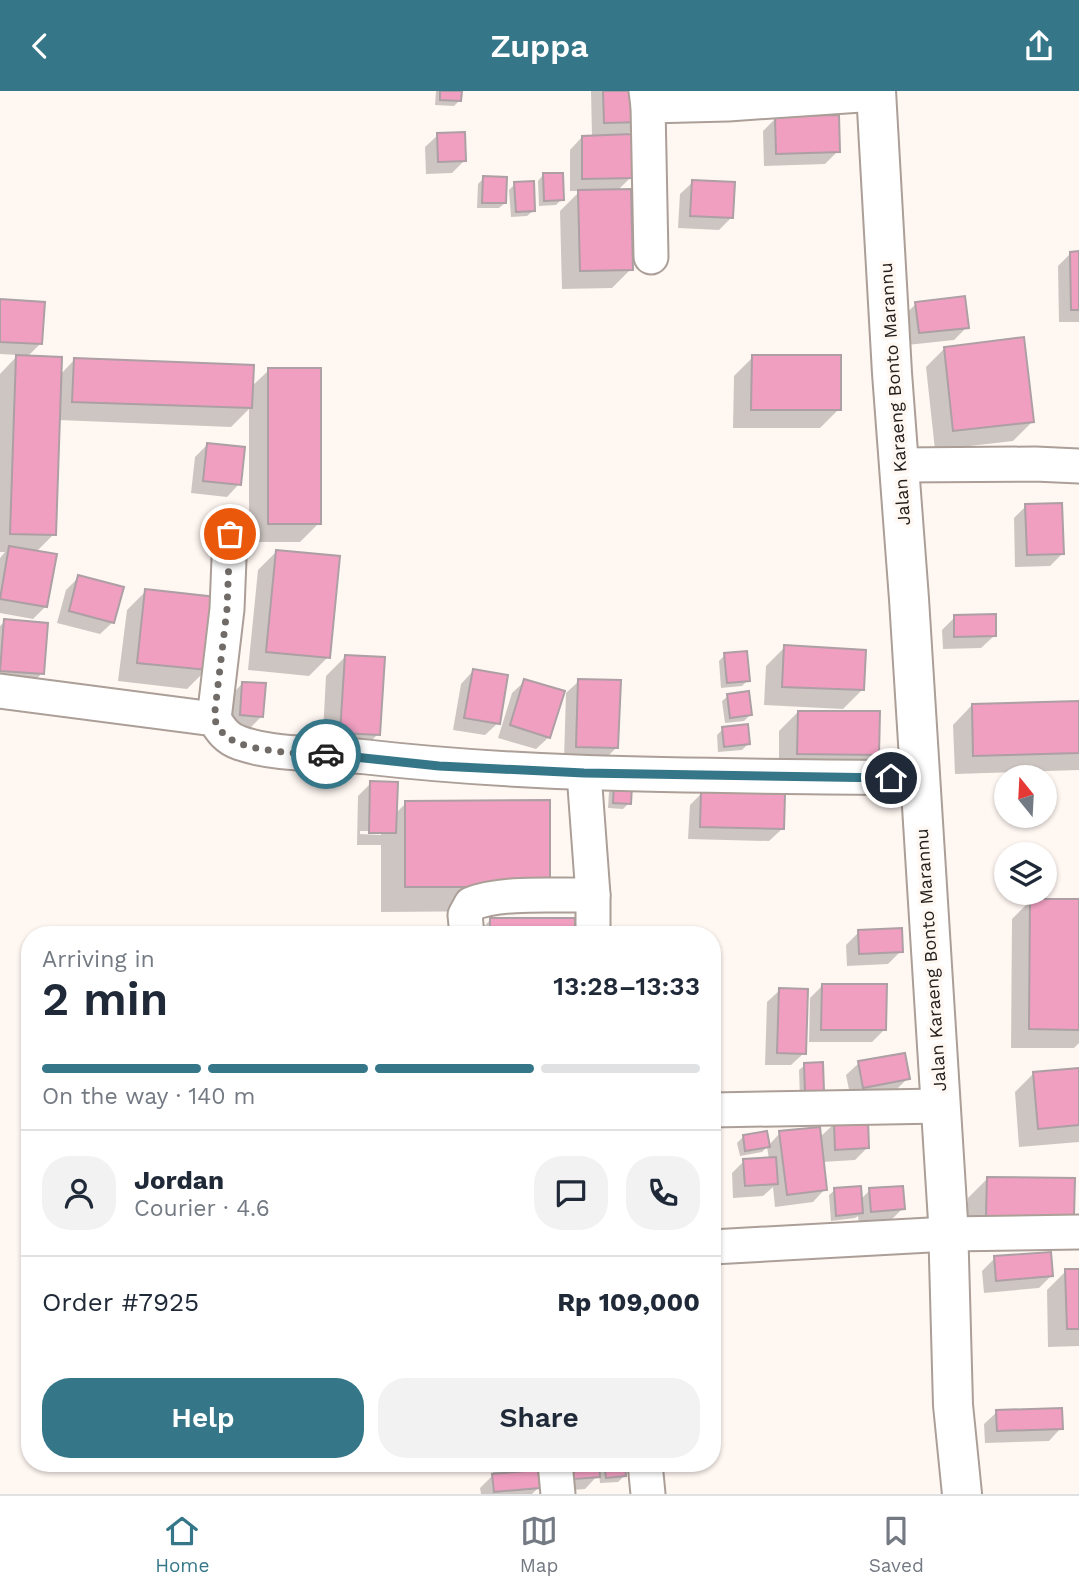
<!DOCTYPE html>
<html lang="en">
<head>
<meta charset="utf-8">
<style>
	body { margin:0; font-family:"Work Sans",sans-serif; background:#f2f2f3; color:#1f2937; height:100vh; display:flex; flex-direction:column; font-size:26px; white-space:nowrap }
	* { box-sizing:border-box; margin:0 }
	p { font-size:23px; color:#747a83 }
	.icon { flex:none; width:38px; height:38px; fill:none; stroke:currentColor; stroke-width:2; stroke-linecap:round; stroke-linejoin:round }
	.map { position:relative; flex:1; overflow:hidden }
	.side { position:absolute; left:21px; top:835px; width:700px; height:546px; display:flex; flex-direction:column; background:#fff; border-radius:28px; box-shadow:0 2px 5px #0004 }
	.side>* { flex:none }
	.needle { width:46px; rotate:342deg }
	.tools { position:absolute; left:994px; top:674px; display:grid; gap:14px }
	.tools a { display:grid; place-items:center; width:63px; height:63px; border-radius:50%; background:#fff; box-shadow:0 2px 5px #0004; font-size:35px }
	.pin { position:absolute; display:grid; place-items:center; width:60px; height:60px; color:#fff; margin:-30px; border:4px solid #fff; border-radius:50%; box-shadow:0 2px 7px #0007 }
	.courier { position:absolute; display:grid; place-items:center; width:70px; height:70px; margin:-35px; border:5px solid #357789; border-radius:50%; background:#fff; color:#222; box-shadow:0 2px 9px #0007 }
	.overview em { font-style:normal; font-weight:600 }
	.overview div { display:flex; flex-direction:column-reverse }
	.overview { display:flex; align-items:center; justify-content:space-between; height:119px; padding:0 21px }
	h1 { font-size:46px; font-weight:600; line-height:52px }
	.bar { display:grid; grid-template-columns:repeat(4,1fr); gap:10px 7px; align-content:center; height:84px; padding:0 21px }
	.bar i { height:9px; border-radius:5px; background:#e0e1e3 }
	.bar .current { background:#357789 }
	.bar p { grid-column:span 4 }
	.line { display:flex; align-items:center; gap:18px; padding:0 21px; border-top:2px solid #e0e1e3 }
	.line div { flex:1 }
	.round { display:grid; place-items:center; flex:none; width:74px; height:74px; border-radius:28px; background:#f2f2f3 }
	.cta { display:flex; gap:14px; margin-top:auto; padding:14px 21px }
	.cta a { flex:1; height:80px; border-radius:28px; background:#357789; color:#fff; font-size:28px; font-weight:600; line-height:80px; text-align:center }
	.cta a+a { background:#f2f2f3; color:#1f2937 }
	header { display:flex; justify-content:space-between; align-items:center; height:91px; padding:0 21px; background:#357789; color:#fff; font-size:32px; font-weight:600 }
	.tabs { display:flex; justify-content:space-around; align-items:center; height:98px; border-top:2px solid #e0e1e3; background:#fff; font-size:19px; color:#747a83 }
	.tabs a { display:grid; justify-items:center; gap:4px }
	.tabs .current { color:#357789 }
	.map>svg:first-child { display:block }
	.shadow { fill:#0003; fill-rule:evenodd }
	.building { fill:#f09fc1; stroke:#ad9fa4; stroke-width:2 }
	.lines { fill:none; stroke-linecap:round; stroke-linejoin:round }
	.minor-casing { stroke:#ab9f98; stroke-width:37 }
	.major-casing { stroke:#ab9f98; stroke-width:42 }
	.minor { stroke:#fff; stroke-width:33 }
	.major { stroke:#fff; stroke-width:38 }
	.done { stroke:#706b67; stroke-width:7; stroke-dasharray:0 12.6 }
	.route { stroke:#357789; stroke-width:9 }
	.labels { text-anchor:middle; stroke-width:7; stroke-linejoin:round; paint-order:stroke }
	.street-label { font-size:18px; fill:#231f1c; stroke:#fff7f2 }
</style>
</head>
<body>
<header><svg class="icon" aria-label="back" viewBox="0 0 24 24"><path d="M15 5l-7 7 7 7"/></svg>Zuppa<svg class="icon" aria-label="share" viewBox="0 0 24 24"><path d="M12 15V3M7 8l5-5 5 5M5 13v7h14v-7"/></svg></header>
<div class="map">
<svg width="1079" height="1403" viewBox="0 0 1079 1403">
	<rect width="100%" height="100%" fill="#fff7f2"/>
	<g class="shadow">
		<path d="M436 0H460V9L454 15 435 14Z"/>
		<path d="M591 0H701L640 31 626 45 631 86 617 100 631 178 612 197 562 198 560 120 580 100H570V59L582 46H592Z"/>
		<path d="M776 27 838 60 825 73 764 75 763 40Z"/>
		<path d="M438 44 464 70 452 82 426 83 425 56Z"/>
		<path d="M543 84 562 108 556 114 539 115 538 90Z"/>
		<path d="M484 87 505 112 499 117H477L478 93Z"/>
		<path d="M693 91 731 127 719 139 678 137 680 103Z"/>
		<path d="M515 93 533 120 527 125 511 126 509 99Z"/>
		<path d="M1071 162H1079V231H1059L1058 175Z"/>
		<path d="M0 211 41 252 27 266 60 284 74 269 251 296 269 279 319 432 300 451H249V318L231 336 58 329 54 443 36 461 46 515 33 528 0 522V467L5 461H0V283L18 264 0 263Z"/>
		<path d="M916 213 967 236 954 249 907 254 903 225Z"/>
		<path d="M945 257 1032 331 1013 350 935 359 926 276Z"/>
		<path d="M753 266 839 318 820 337H733L734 285Z"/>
		<path d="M207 354 239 393 227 406 191 402 195 366Z"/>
		<path d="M1026 415 1063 462 1050 475 1015 476 1014 427Z"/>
		<path d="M277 460 328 566 309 585 248 579 258 479Z"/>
		<path d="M79 486 113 531 100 543 57 532 66 499Z"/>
		<path d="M146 500 206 579 187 598 118 590 127 519Z"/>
		<path d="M955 526 994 545 981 557 943 558 942 539Z"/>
		<path d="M5 530 42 582 30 595 0 593V535Z"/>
		<path d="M785 556 862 599 843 618 764 614 766 575Z"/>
		<path d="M725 564 748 589 742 595 721 597 719 570Z"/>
		<path d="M345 566 378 643 359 662 322 660 326 585Z"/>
		<path d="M473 580 498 632 485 644 453 639 461 593Z"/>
		<path d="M525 590 549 646 536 658 498 647 512 602Z"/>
		<path d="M579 590 616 657 604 669 564 668 566 602Z"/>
		<path d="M243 592 262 625 249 638 228 636 230 605Z"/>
		<path d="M728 605 750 624 744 630 725 632 722 610Z"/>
		<path d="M1079 611V679L955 683 953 634 972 614Z"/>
		<path d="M798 621 878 663 859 682H779V640Z"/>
		<path d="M723 638 748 653 742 659 718 661 717 644Z"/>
		<path d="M371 692 395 723 406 712 524 820 381 821V754H357L358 705ZM360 740H381V744L360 743Z"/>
		<path d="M614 695 629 712 623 718 608 717 609 701Z"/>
		<path d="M702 702 782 738 769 750 688 748 690 714Z"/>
		<path d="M1031 809 1079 810V952L1074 957H1011L1012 828Z"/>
		<path d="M491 828 573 844H476Z"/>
		<path d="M859 841 901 860 888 873 847 875 846 854Z"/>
		<path d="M822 895 884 939 872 951H809L810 907Z"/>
		<path d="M780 899 804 962 791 974H765L767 911Z"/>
		<path d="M859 972 908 987 895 1000 851 1008 846 984Z"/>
		<path d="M805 974 822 1000 800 1007 799 979Z"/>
		<path d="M1079 979V1051L1019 1056 1015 1001 1034 982Z"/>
		<path d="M835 1032 867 1057 855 1069 822 1071 825 1098 813 1111 775 1116 773 1096 763 1105 733 1107 732 1082 744 1070 769 1068 767 1056 762 1061 740 1065 737 1052 743 1046 768 1055 780 1042 819 1047Z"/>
		<path d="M987 1088 1072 1126 968 1144V1107Z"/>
		<path d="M835 1099 860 1109 870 1099 903 1117 890 1130 859 1133 858 1125 855 1127 831 1130 829 1104Z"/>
		<path d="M995 1167 1052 1184 1039 1197 984 1202 982 1180Z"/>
		<path d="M1066 1180H1079V1255L1048 1256 1047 1199Z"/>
		<path d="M997 1321 1061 1337 1049 1350 985 1352 984 1333Z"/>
		<path d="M492 1372H535L526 1382 538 1397 532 1403H481L480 1397 493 1384Z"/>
		<path d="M560 1372H623L624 1385 618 1391 600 1392 599 1383 585 1398 562 1400Z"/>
	</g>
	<g class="building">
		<path d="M440 0H462L461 10 440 9Z"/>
		<path d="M603 0H641L642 31 604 32Z"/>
		<path d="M839 24 840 61 776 63 775 25Z"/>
		<path d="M465 41 466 70 438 71 437 42Z"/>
		<path d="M632 43 633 87 582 88V45Z"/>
		<path d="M543 82H563L564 109 544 110Z"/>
		<path d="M483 85 507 86 506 112H482Z"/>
		<path d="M692 89 735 91 733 127 690 125Z"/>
		<path d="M534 90 535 120 516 121 514 91Z"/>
		<path d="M631 98 633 179 580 180 578 99Z"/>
		<path d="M1079 160V219H1071L1070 161Z"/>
		<path d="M965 205 969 237 919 242 915 211Z"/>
		<path d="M0 208 45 211 42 253 0 251Z"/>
		<path d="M1024 246 1034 331 953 340 944 256Z"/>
		<path d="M16 264 62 266 56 444 10 443Z"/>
		<path d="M752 264H841V319H751Z"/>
		<path d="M74 267 254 274 252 317 72 311Z"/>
		<rect x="268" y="277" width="53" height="156"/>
		<path d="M207 352 245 356 241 394 203 390Z"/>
		<path d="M1062 412 1064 463 1027 464 1025 413Z"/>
		<path d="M9 455 57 463 47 516 0 508Z"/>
		<path d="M276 459 340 465 330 567 266 561Z"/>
		<path d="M78 484 124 496 114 532 69 520Z"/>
		<path d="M145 498 216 506 208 579 137 572Z"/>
		<path d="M996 523V545L954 546V524Z"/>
		<path d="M4 528 48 532 44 583 0 580Z"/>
		<path d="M784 554 866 559 864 599 782 596Z"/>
		<path d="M747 560 750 590 727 592 724 562Z"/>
		<path d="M345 564 385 566 380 644 340 642Z"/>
		<path d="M473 578 508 584 500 633 464 627Z"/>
		<path d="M524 588 565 600 550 647 510 634Z"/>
		<path d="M578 588 621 589 618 657 576 656Z"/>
		<path d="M242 591 266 592 263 626 240 624Z"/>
		<path d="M749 600 752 624 730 627 727 603Z"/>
		<path d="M1079 610V662L973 665 972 613Z"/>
		<path d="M798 620H880L879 664 797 663Z"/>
		<path d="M748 633 750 653 724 656 722 636Z"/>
		<path d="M370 690 398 691 396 742H369Z"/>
		<path d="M614 693 632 694 631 713 613 712Z"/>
		<path d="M701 700 785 703 784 738 700 736Z"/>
		<path d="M550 709V796H405V710Z"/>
		<path d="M1030 808H1079V939L1029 938Z"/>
		<rect x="490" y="827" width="85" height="17"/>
		<path d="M902 837 903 861 859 863 858 839Z"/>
		<path d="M822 893H887L886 939H821Z"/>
		<path d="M779 897 808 898 806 963 777 962Z"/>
		<path d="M905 962 910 988 863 997 858 970Z"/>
		<path d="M823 971 824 1001 805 1002 804 972Z"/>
		<path d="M1079 977V1034L1038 1038 1033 981Z"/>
		<path d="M868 1028 869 1057 835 1059 834 1030Z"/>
		<path d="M820 1036 827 1099 787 1104 779 1040Z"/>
		<path d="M767 1040 770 1056 745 1060 743 1044Z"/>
		<path d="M776 1066 778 1093 745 1095 743 1068Z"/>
		<path d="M987 1086 1075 1087 1074 1126H986Z"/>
		<path d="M861 1095 863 1122 836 1125 834 1097Z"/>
		<path d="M903 1095 905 1118 871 1121 869 1097Z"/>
		<path d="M1051 1161 1053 1185 996 1190 994 1165Z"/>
		<path d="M1065 1178H1079V1238H1067Z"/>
		<path d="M1062 1317 1063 1338 997 1340 996 1319Z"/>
		<path d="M573 1372H599L600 1386 574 1388Z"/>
		<path d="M604 1372H625L626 1385 606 1387Z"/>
		<path d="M538 1379 540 1397 494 1401 492 1383Z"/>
	</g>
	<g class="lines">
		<g class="minor-casing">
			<g id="minor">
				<path d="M646 0 648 15 728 13 876 3"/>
				<path d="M648 15 651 166"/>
				<path d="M899 374 1035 373 1079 375"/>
				<path d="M0 600 214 628C221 639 227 648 240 652 281 666 325 661 367 666 550 687 735 684 919 687"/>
				<path d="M214 628 227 518 230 443"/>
				<path d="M593 804V844"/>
				<path d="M467 844 465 824 471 813C503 800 558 805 593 804L584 682"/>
				<path d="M712 1019 940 1015"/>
				<path d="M712 1156 948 1143 1079 1141"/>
				<path d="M555 1372 558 1403"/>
				<path d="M645 1372 648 1403"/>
			</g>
		</g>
		<g class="major-casing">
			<path id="major" d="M876 0 892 282 909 508 948 1130 953 1314 962 1403"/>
		</g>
		<use href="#minor" class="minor"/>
		<use href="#major" class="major"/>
	</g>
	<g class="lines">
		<path class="done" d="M230 443 227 518 214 628 224 644 237 652 255 657 290 662 326 663"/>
		<path class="route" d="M326 663 439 675 584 682 891 687"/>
	</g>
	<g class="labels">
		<g class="street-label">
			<text transform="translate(895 303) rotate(-94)" y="6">Jalan Karaeng Bonto Marannu</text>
			<text transform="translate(931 869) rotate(-94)" y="6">Jalan Karaeng Bonto Marannu</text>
		</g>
	</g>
</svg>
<div class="tools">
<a><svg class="needle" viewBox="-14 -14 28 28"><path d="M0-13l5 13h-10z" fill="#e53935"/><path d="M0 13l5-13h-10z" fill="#747a83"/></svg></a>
<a><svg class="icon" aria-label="layers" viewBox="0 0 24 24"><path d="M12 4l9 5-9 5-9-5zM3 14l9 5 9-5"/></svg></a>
</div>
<div class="pin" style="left:230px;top:443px;background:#ea580c"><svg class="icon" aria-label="bag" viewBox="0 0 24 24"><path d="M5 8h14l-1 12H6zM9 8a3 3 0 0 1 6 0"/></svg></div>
<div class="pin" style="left:891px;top:687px;background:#1f2937"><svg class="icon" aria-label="home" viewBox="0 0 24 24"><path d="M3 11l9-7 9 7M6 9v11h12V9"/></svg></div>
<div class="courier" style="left:326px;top:663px"><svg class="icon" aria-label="car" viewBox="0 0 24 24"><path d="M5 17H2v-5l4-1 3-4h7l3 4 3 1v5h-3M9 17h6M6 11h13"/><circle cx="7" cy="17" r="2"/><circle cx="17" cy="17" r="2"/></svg></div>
<section class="side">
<div class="overview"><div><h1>2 min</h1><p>Arriving in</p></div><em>13:28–13:33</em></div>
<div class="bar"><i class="current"></i><i class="current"></i><i class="current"></i><i></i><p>On the way · 140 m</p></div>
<div class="line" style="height:126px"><a class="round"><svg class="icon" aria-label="person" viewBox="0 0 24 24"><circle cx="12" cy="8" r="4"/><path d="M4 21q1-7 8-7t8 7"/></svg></a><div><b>Jordan</b><p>Courier · 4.6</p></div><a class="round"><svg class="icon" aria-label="chat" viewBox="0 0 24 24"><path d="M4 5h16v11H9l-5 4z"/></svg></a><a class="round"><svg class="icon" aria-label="phone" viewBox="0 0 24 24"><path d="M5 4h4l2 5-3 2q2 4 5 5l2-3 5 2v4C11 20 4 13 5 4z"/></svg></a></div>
<div class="line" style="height:91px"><div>Order #7925</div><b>Rp 109,000</b></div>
<div class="cta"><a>Help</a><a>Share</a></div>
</section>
</div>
<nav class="tabs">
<a class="current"><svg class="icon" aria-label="home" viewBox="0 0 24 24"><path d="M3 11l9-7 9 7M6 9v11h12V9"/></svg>Home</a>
<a><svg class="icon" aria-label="map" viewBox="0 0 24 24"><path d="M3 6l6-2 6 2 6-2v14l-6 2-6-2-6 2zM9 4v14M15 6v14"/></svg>Map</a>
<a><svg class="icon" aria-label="saved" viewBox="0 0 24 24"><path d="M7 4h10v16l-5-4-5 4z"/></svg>Saved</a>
</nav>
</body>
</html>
